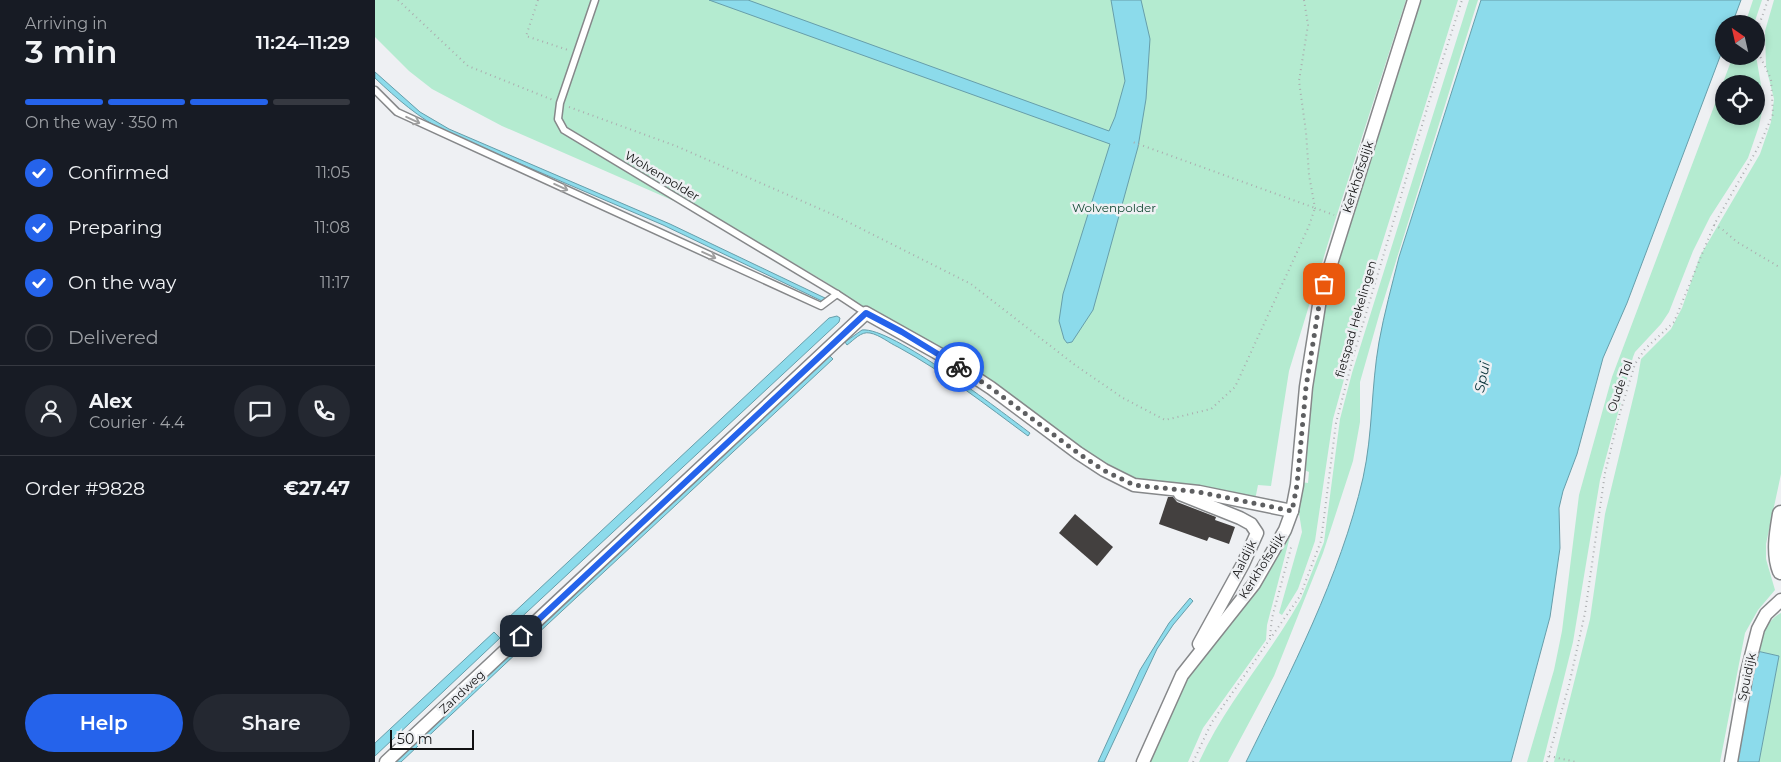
<!DOCTYPE html>
<html lang="en">
<head>
<meta charset="utf-8">
<style>
	body { margin:0; font-family:Montserrat,sans-serif; background:#242831; color:#f1f3f6; height:100vh; display:flex; flex-direction:column; font-size:19px; white-space:nowrap }
	* { box-sizing:border-box; margin:0 }
	p { font-size:16px; color:#9ea1a6 }
	.icon { flex:none; width:28px; height:28px; fill:none; stroke:currentColor; stroke-width:2; stroke-linecap:round; stroke-linejoin:round }
	.map { position:relative; flex:1; overflow:hidden }
	.side { display:flex; flex-direction:column; background:#171b24; width:375px }
	.side>* { flex:none }
	.needle { width:32px; rotate:326deg }
	.fabs { position:absolute; left:1340px; top:15px; display:grid; gap:10px }
	.fabs a { display:grid; place-items:center; width:50px; height:50px; border-radius:50%; background:#171b24; box-shadow:0 2px 8px #0003; font-size:25px }
	.scale { position:absolute; left:15px; bottom:12px; width:84px; box-sizing:border-box; padding-left:5px; border:2px solid #111112; border-top:0; font-size:14px; line-height:18px; white-space:nowrap; color:#111112; -webkit-text-stroke:4px #eef0f3; paint-order:stroke }
	.pin { position:absolute; display:grid; place-items:center; width:42px; height:42px; color:#fff; margin:-21px; border-radius:10px; box-shadow:0 2px 8px #0006 }
	.courier { position:absolute; display:grid; place-items:center; width:50px; height:50px; margin:-25px; border:4px solid #2563eb; border-radius:50%; background:#fff; color:#222; box-shadow:0 1px 6px #0007 }
	.head em { font-style:normal; font-weight:600 }
	.head div { display:flex; flex-direction:column-reverse }
	.head { display:flex; align-items:center; justify-content:space-between; height:85px; padding:0 25px }
	h1 { font-size:32px; font-weight:600; line-height:38px }
	.bar { display:grid; grid-template-columns:repeat(4,1fr); gap:8px 5px; align-content:center; height:60px; padding:0 25px }
	.bar i { height:6px; border-radius:4px; background:#363941 }
	.bar .selected { background:#2563eb }
	.bar p { grid-column:span 4 }
	.line { display:flex; align-items:center; gap:12px; padding:0 25px; border-top:1px solid #363941 }
	.line div { flex:1 }
	.round { display:grid; place-items:center; flex:none; width:52px; height:52px; border-radius:26px; background:#242831 }
	ol { padding:0 25px; list-style:none }
	li { display:flex; align-items:center; gap:15px; height:55px }
	li p { margin-inline-start:auto }
	li .icon { padding:5px; border-radius:50%; background:#2563eb; color:#fff; stroke-width:4 }
	li:last-child { color:#9ea1a6 }
	li i { width:28px; height:28px; border:2px solid #363941; border-radius:50% }
	.button { display:flex; gap:10px; margin-top:auto; padding:10px 25px }
	.button a { flex:1; height:58px; border-radius:30px; background:#2563eb; color:#fff; font-size:20px; font-weight:600; line-height:58px; text-align:center }
	.button a+a { background:#242831; color:#f1f3f6 }
	main { display:flex; flex:1; min-height:0 }
	.map>svg:first-child { display:block }
	.green { fill:#b4ebd0; fill-rule:evenodd }
	.water { fill:#8cdbeb; stroke:#679eaa }
	.building { fill:#43403f }
	.lines { fill:none; stroke-linecap:round; stroke-linejoin:round }
	.service-casing { stroke:#86888a; stroke-width:9 }
	.minor-casing { stroke:#86888a; stroke-width:15 }
	.tertiary-casing { stroke:#86888a; stroke-width:19 }
	.path { stroke:#abadaf; stroke-width:2; stroke-dasharray:1 4; stroke-linecap:butt }
	.service { stroke:#fff; stroke-width:6 }
	.minor { stroke:#fff; stroke-width:12 }
	.tertiary { stroke:#fff; stroke-width:16 }
	.oneway { stroke:#a0a0a0 }
	.done { stroke:#5e5f61; stroke-width:5; stroke-dasharray:0 9 }
	.route { stroke:#2563eb; stroke-width:6 }
	.labels { text-anchor:middle; stroke-width:5; stroke-linejoin:round; paint-order:stroke }
	.street-label { font-size:12px; fill:#111112; stroke:#eef0f3 }
	.park-label { font-size:12px; fill:#134934; stroke:#eef0f3 }
	.water-label { font-size:14px; font-style:italic; fill:#0c343b; stroke:#eef0f3 }
</style>
</head>
<body>
<main>
<section class="side">
<div class="head"><div><h1>3 min</h1><p>Arriving in</p></div><em>11:24–11:29</em></div>
<div class="bar"><i class="selected"></i><i class="selected"></i><i class="selected"></i><i></i><p>On the way · 350 m</p></div>
<ol>
<li><svg class="icon" aria-label="check" viewBox="0 0 24 24"><path d="M5 12l5 5 9-10"/></svg>Confirmed<p>11:05</p></li>
<li><svg class="icon" aria-label="check" viewBox="0 0 24 24"><path d="M5 12l5 5 9-10"/></svg>Preparing<p>11:08</p></li>
<li><svg class="icon" aria-label="check" viewBox="0 0 24 24"><path d="M5 12l5 5 9-10"/></svg>On the way<p>11:17</p></li>
<li><i></i>Delivered</li>
</ol>
<div class="line" style="height:90px"><a class="round"><svg class="icon" aria-label="person" viewBox="0 0 24 24"><circle cx="12" cy="8" r="4"/><path d="M4 21q1-7 8-7t8 7"/></svg></a><div><b>Alex</b><p>Courier · 4.4</p></div><a class="round"><svg class="icon" aria-label="chat" viewBox="0 0 24 24"><path d="M4 5h16v11H9l-5 4z"/></svg></a><a class="round"><svg class="icon" aria-label="phone" viewBox="0 0 24 24"><path d="M5 4h4l2 5-3 2q2 4 5 5l2-3 5 2v4C11 20 4 13 5 4z"/></svg></a></div>
<div class="line" style="height:65px"><div>Order #9828</div><b>€27.47</b></div>
<div class="button"><a>Help</a><a>Share</a></div>
</section>
<div class="map">
<svg width="1406" height="762" viewBox="0 0 1406 762">
	<rect width="100%" height="100%" fill="#eef0f3"/>
	<g class="green">
		<path d="M0 0H1031L958 227 914 371 896 486 883 485 880 500 764 482 720 460 449 281 354 225 127 126 57 89 34 71 0 37Z"/>
		<path d="M1042 0H1083L1002 260 958 419 940 541 923 589 907 615 904 613 927 532 924 513 926 482 933 483 934 472 927 469 947 316 970 233Z"/>
		<path d="M1094 0H1103L1005 312 985 382V422L978 461 948 553 899 676 853 762H824C848 709 886 665 916 616L926 599 949 542 965 419 977 373Z"/>
		<path d="M1378 0H1387L1379 24H1370Z"/>
		<path d="M1399 0H1406V474L1391 544V559L1400 590 1383 610 1370 633 1345 762H1179L1215 619 1230 514 1262 382 1266 359 1296 329 1307 308 1325 256 1385 154 1396 122 1399 99 1391 67 1390 31Z"/>
		<path d="M1358 56H1381L1389 102 1384 126 1373 158 1335 217 1318 251 1294 312 1286 324 1260 352 1258 357 1225 480 1198 642 1168 762H1152L1179 670 1187 631 1204 495 1237 377ZM1349 84H1381V116H1349Z"/>
		<path d="M918 525 892 625 891 640 828 728 813 762H772L806 684Z"/>
		<path d="M1406 613V762H1384L1404 656 1382 651C1387 636 1391 621 1406 613Z"/>
	</g>
	<g class="water">
		<path d="M334 0H373L734 131 740 117 750 81 736 0H766L775 39 771 99 763 147 718 310 697 342 692 343 689 339 684 321 688 294 735 144Z"/>
		<path d="M1106 0H1366L1357 24H1349V46L1252 303 1228 358 1202 454 1188 491 1184 508 1185 548 1175 617 1136 762H871C916 671 965 577 988 478 998 433 996 387 1004 342 1009 314 1017 285 1024 257Z"/>
		<path d="M0 72 45 112 74 129 295 224 450 298 447 301 288 225 71 132C44 118 22 99 0 78Z"/>
		<path d="M462 316 465 318 464 322 138 625 132 619 454 318Z"/>
		<path d="M487 330C516 326 627 412 655 433L653 436C611 405 569 372 523 347 514 343 505 335 495 333 486 331 479 340 472 345L470 342Z"/>
		<path d="M455 356 458 359 159 637 157 635Z"/>
		<path d="M815 598 818 601 798 625 782 649 729 762H723L765 670 794 623Z"/>
		<path d="M119 632 125 638 0 756V743Z"/>
		<path d="M142 648 145 650 26 762H20Z"/>
		<path d="M1382 651 1404 656 1384 762H1362Z"/>
	</g>
	<g class="building">
		<path d="M793 497H798L802 502 841 517 840 520 860 527 854 544 834 537 832 541 784 524Z"/>
		<path d="M700 514 738 547 722 566 684 533Z"/>
	</g>
	<g class="lines">
		<g class="service-casing">
			<g id="service">
				<path d="M220 0 185 103 183 119 189 130 462 294 491 313"/>
				<path d="M0 90 22 112 446 306 462 294"/>
			</g>
		</g>
		<g class="minor-casing">
			<g id="minor">
				<path d="M805 494 865 518 876 524 882 533 868 564 824 644"/>
				<path d="M11 762 491 313 566 355 616 388 703 453 729 470 759 485 824 492 917 511"/>
				<path d="M768 762 807 675 879 584 910 530 917 511 922 485 931 387 945 299 1039 0"/>
				<path d="M1356 762 1372 672 1383 629 1391 614 1406 600"/>
			</g>
		</g>
		<g class="tertiary-casing">
			<path id="tertiary" d="M1406 514C1403 532 1399 553 1406 571"/>
		</g>
		<g class="path">
			<path d="M23 0 93 66 178 100"/>
			<path d="M163 0 151 36 193 50"/>
			<path d="M929 0 933 25 924 81 931 132 934 175 940 208 959 215"/>
			<path d="M1381 44 1383 28 1393 0"/>
			<path d="M194 107 301 146 459 215 596 284 700 365 748 398 790 420 836 409 860 387 934 226 940 208 755 141"/>
			<path d="M1339 225 1347 229 1362 242 1406 268"/>
			<path d="M895 636 897 618 917 544"/>
			<path d="M1174 756 1201 762"/>
			<path d="M818 762 837 722 925 596 946 541 961 423 979 354 1054 102 1087 0"/>
			<path d="M1172 762 1194 685 1210 613 1230 473 1244 416 1260 364 1270 349 1299 322 1339 225 1385 144 1398 114 1396 79 1381 48"/>
		</g>
		<use href="#service" class="service"/>
		<use href="#minor" class="minor"/>
		<use href="#tertiary" class="tertiary"/>
	</g>
	<defs><path id="oneway-shaft" d="M-6 0H5M1.5-3L5.5 0L1.5 3" fill="none" stroke-width="1.6" stroke-linecap="round" stroke-linejoin="round" transform="scale(1.25)"/></defs>
	<g class="oneway">
		<use href="#oneway-shaft" transform="translate(38 120) rotate(25)"/>
		<use href="#oneway-shaft" transform="translate(186 187) rotate(25)"/>
		<use href="#oneway-shaft" transform="translate(334 255) rotate(25)"/>
	</g>
	<g class="lines">
		<path class="done" d="M584 367 616 388 703 453 728 470 759 485 824 492 917 511 922 485 931 387 945 299 949 284"/>
		<path class="route" d="M146 636 491 313 527 332 584 367"/>
	</g>
	<g class="labels">
		<g class="street-label">
			<text transform="translate(287 176) rotate(31)" y="4">Wolvenpolder</text>
			<text transform="translate(983 177) rotate(-72)" y="4">Kerkhofsdijk</text>
			<text transform="translate(981 319) rotate(-74)" y="4">fietspad Hekelingen</text>
			<text transform="translate(1245 386) rotate(-71)" y="4">Oude Tol</text>
			<text transform="translate(869 559) rotate(-64)" y="4">Aaldijk</text>
			<text transform="translate(887 566) rotate(-58)" y="4">Kerkhofsdijk</text>
			<text transform="translate(1372 677) rotate(-78)" y="4">Spuidijk</text>
			<text transform="translate(87 692) rotate(-43)" y="4">Zandweg</text>
		</g>
		<g class="park-label">
			<text x="739" y="212">Wolvenpolder</text>
		</g>
		<g class="water-label">
			<text transform="translate(1107 377) rotate(-78)" y="5">Spui</text>
		</g>
	</g>
</svg>
<div class="fabs">
<a><svg class="needle" viewBox="-14 -14 28 28"><path d="M0-13l5 13h-10z" fill="#e53935"/><path d="M0 13l5-13h-10z" fill="#9ea1a6"/></svg></a>
<a><svg class="icon" aria-label="locate" viewBox="0 0 24 24"><circle cx="12" cy="12" r="6"/><path d="M12 2v4M12 18v4M2 12h4M18 12h4"/></svg></a>
</div>
<div class="scale">50 m</div>
<div class="pin" style="left:949px;top:284px;background:#ea580c"><svg class="icon" aria-label="bag" viewBox="0 0 24 24"><path d="M5 8h14l-1 12H6zM9 8a3 3 0 0 1 6 0"/></svg></div>
<div class="pin" style="left:146px;top:636px;background:#1f2937"><svg class="icon" aria-label="home" viewBox="0 0 24 24"><path d="M3 11l9-7 9 7M6 9v11h12V9"/></svg></div>
<div class="courier" style="left:584px;top:367px"><svg class="icon" aria-label="bike" viewBox="0 0 24 24"><circle cx="6" cy="16" r="4"/><circle cx="18" cy="16" r="4"/><path d="M6 16l4-8h5l3 8M10 8l3 8H6M13 5h3"/></svg></div>
</div>
</main>
</body>
</html>
